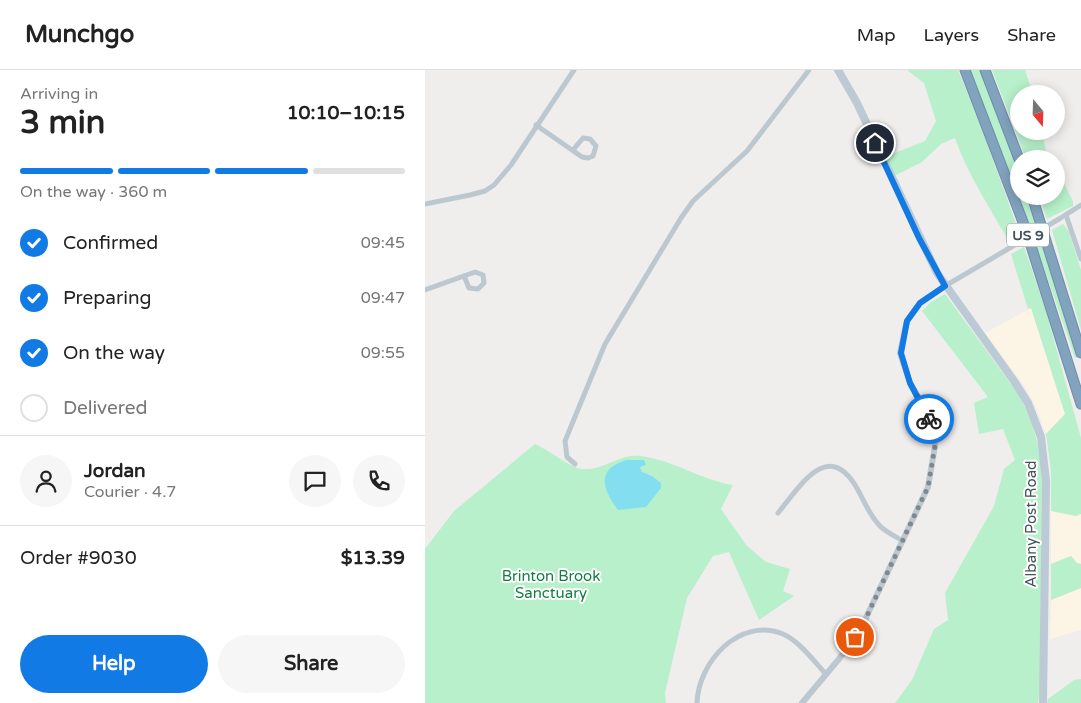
<!DOCTYPE html>
<html lang="en">
<head>
<meta charset="utf-8">
<style>
	body { margin:0; font-family:"Varela Round",sans-serif; background:#f6f6f6; color:#222; height:100vh; display:flex; flex-direction:column; font-size:19px; white-space:nowrap }
	* { box-sizing:border-box; margin:0 }
	p { font-size:16px; color:#767676 }
	.icon { flex:none; width:28px; height:28px; fill:none; stroke:currentColor; stroke-width:2; stroke-linecap:round; stroke-linejoin:round }
	.map { position:relative; flex:1; overflow:hidden }
	.details { display:flex; flex-direction:column; background:#fff; width:425px }
	.details>* { flex:none }
	.needle { width:32px; rotate:161deg }
	.buttons { position:absolute; left:585px; top:15px; display:grid; gap:10px }
	.buttons a { display:grid; place-items:center; width:55px; height:55px; border-radius:50%; background:#fff; box-shadow:0 2px 12px #0003; font-size:25px }
	.pin { position:absolute; display:grid; place-items:center; width:42px; height:42px; color:#fff; margin:-21px; border:2px solid #fff; border-radius:50%; box-shadow:0 1px 5px #0007 }
	.courier { position:absolute; display:grid; place-items:center; width:50px; height:50px; margin:-25px; border:4px solid #127ae4; border-radius:50%; background:#fff; color:#222; box-shadow:0 1px 6px #0007 }
	.summary em { font-style:normal; font-weight:700 }
	.summary div { display:flex; flex-direction:column-reverse }
	.summary { display:flex; align-items:center; justify-content:space-between; height:85px; padding:0 20px }
	h1 { font-size:32px; font-weight:700; line-height:38px }
	.bar { display:grid; grid-template-columns:repeat(4,1fr); gap:8px 5px; align-content:center; height:60px; padding:0 20px }
	.bar i { height:6px; border-radius:4px; background:#e0e0e0 }
	.bar .on { background:#127ae4 }
	.bar p { grid-column:span 4 }
	.line { display:flex; align-items:center; gap:12px; padding:0 20px; border-top:1px solid #e0e0e0 }
	.line div { flex:1 }
	.round { display:grid; place-items:center; flex:none; width:52px; height:52px; border-radius:26px; background:#f6f6f6 }
	ol { padding:0 20px; list-style:none }
	li { display:flex; align-items:center; gap:15px; height:55px }
	li p { margin-inline-start:auto }
	li .icon { padding:5px; border-radius:50%; background:#127ae4; color:#fff; stroke-width:4 }
	li:last-child { color:#767676 }
	li i { width:28px; height:28px; border:2px solid #e0e0e0; border-radius:50% }
	.cta { display:flex; gap:10px; margin-top:auto; padding:10px 20px }
	.cta a { flex:1; height:58px; border-radius:30px; background:#127ae4; color:#fff; font-size:20px; font-weight:700; line-height:58px; text-align:center }
	.cta a+a { background:#f6f6f6; color:#222 }
	header { display:flex; align-items:center; gap:30px; box-sizing:border-box; height:70px; padding:0 25px; background:#fff; border-bottom:1px solid #e0e0e0 }
	header strong { font-size:24px }
	nav { display:flex; gap:28px; margin-inline-start:auto; font-size:18px }
	main { display:flex; flex:1; min-height:0 }
	.map>svg:first-child { display:block }
	.commercial { fill:#fcf4e4 }
	.green { fill:#b8f0cb }
	.water { fill:#83dfef }
	.lines { fill:none; stroke-linecap:round; stroke-linejoin:round }
	.motorway-casing { stroke:#6d8eaa; stroke-width:11 }
	.minor { stroke:#bcc8d0; stroke-width:5 }
	.tertiary { stroke:#bcc8d0; stroke-width:6 }
	.secondary { stroke:#bccad5; stroke-width:8 }
	.motorway { stroke:#82a3be; stroke-width:9 }
	.minor-bridge { stroke:#bcc8d0; stroke-width:5 }
	.done { stroke:#80888e; stroke-width:5; stroke-dasharray:0 9 }
	.route { stroke:#127ae4; stroke-width:6 }
	.labels { text-anchor:middle; stroke-width:4; stroke-linejoin:round; paint-order:stroke }
	.shield { fill:#fff; stroke:#7c868c; stroke-width:1 }
	.shield-label { font-size:14px; font-weight:bold; fill:#44525b }
	.street-label { font-size:15px; fill:#44525b; stroke:#fff }
	.park-label { font-size:15px; fill:#137e42; stroke:#fff }
</style>
</head>
<body>
<header>
<strong>Munchgo</strong>
<nav><a>Map</a><a>Layers</a><a>Share</a></nav>
</header>
<main>
<section class="details">
<div class="summary"><div><h1>3 min</h1><p>Arriving in</p></div><em>10:10–10:15</em></div>
<div class="bar"><i class="on"></i><i class="on"></i><i class="on"></i><i></i><p>On the way · 360 m</p></div>
<ol>
<li><svg class="icon" aria-label="check" viewBox="0 0 24 24"><path d="M5 12l5 5 9-10"/></svg>Confirmed<p>09:45</p></li>
<li><svg class="icon" aria-label="check" viewBox="0 0 24 24"><path d="M5 12l5 5 9-10"/></svg>Preparing<p>09:47</p></li>
<li><svg class="icon" aria-label="check" viewBox="0 0 24 24"><path d="M5 12l5 5 9-10"/></svg>On the way<p>09:55</p></li>
<li><i></i>Delivered</li>
</ol>
<div class="line" style="height:90px"><a class="round"><svg class="icon" aria-label="person" viewBox="0 0 24 24"><circle cx="12" cy="8" r="4"/><path d="M4 21q1-7 8-7t8 7"/></svg></a><div><b>Jordan</b><p>Courier · 4.7</p></div><a class="round"><svg class="icon" aria-label="chat" viewBox="0 0 24 24"><path d="M4 5h16v11H9l-5 4z"/></svg></a><a class="round"><svg class="icon" aria-label="phone" viewBox="0 0 24 24"><path d="M5 4h4l2 5-3 2q2 4 5 5l2-3 5 2v4C11 20 4 13 5 4z"/></svg></a></div>
<div class="line" style="height:65px"><div>Order #9030</div><b>$13.39</b></div>
<div class="cta"><a>Help</a><a>Share</a></div>
</section>
<div class="map">
<svg width="656" height="633" viewBox="0 0 656 633">
	<rect width="100%" height="100%" fill="#f0eded"/>
	<g class="commercial">
		<path d="M606 238 640 344 621 364 610 335 600 317 560 263Z"/>
		<path d="M626 441 651 446 656 444V494L652 493 646 486 626 494Z"/>
		<path d="M656 518V560L625 569 626 530Z"/>
	</g>
	<g class="green">
		<path d="M482 0H533L554 51 595 165 584 172C566 139 542 104 530 68L516 74 497 92 469 106 460 87 500 71 511 51 499 13Z"/>
		<path d="M545 0H557L594 100V126Z"/>
		<path d="M567 0H600L608 24H594V61H617L621 82 625 89H601Z"/>
		<path d="M631 98 648 131V136L622 149 614 126H631Z"/>
		<path d="M594 126H602L653 288H650Z"/>
		<path d="M638 154 644 162 656 200V260L627 160Z"/>
		<path d="M599 177 621 241 656 368V444L651 446 626 441V400L621 364 640 344 606 238 603 239 586 184Z"/>
		<path d="M520 224 594 325C609 352 616 380 617 411L615 615 613 633H470L487 610 509 559 523 550 520 523 569 436 579 399 590 390 578 359 554 364 549 333 563 327 497 241 506 232Z"/>
		<path d="M110 374C122 379 148 399 157 399 178 401 195 383 216 386 248 390 276 410 308 415L296 439 322 476 341 492 365 499 358 521 369 526 334 550 304 482 288 486 262 528 240 623 241 633H0V479L29 441Z"/>
		<path d="M646 486 652 493 656 494V518L626 530V494Z"/>
		<path d="M656 609V633H622L623 629 649 610Z"/>
	</g>
	<path class="water" d="M201 390H219L221 395 215 397 217 402 227 406 236 413V418L221 437 193 440C178 419 170 400 201 390Z"/>
	<g class="lines">
		<g class="motorway-casing">
			<g id="motorway">
				<path d="M540 0 601 160 656 334"/>
				<path d="M560 0 594 89"/>
				<path d="M607 126 656 283"/>
			</g>
		</g>
		<g class="minor">
			<path d="M111 55 157 87 163 88 168 86 171 76 165 69 158 68 148 80"/>
			<path d="M0 134 45 125 60 121 69 115 86 95 149 0"/>
			<path d="M641 145 656 189"/>
			<path d="M634 149 656 135"/>
			<path d="M520 216 583 179"/>
			<path d="M0 220 50 202 58 205 59 213 53 219 44 218 39 206"/>
			<path d="M150 394 142 387 140 371 180 274 256 148 268 131 322 81 384 0"/>
			<path d="M353 443C376 415 404 367 433 420 440 433 445 446 455 456 461 462 471 467 478 471"/>
			<path d="M272 633C273 593 314 546 358 564 374 571 388 590 400 603"/>
		</g>
		<path class="tertiary" d="M377 633 414 589 438 554 503 417 510 376 507 354 500 338 485 313 475 283 482 251 495 233 520 216"/>
		<path class="secondary" d="M413 0 432 33 512 203 589 311 603 333 616 367 621 411 618 633"/>
		<use href="#motorway" class="motorway"/>
		<path class="minor-bridge" d="M583 179 634 149"/>
	</g>
	<g class="lines">
		<path class="done" d="M430 567 438 554 503 417 510 376 504 349"/>
		<path class="route" d="M450 73 494 168 520 216 495 233 482 251 476 283 485 313 504 349"/>
	</g>
	<g class="labels">
		<rect class="shield" x="582" y="153.5" width="42" height="23" rx="4"/>
		<g class="shield-label">
			<text x="603" y="170">US 9</text>
		</g>
		<g class="street-label">
			<text transform="translate(606 454) rotate(-90)" y="5">Albany Post Road</text>
		</g>
		<g class="park-label">
			<text x="126" y="511">Brinton Brook<tspan x="126" dy="17">Sanctuary</tspan></text>
		</g>
	</g>
</svg>
<div class="buttons">
<a><svg class="needle" viewBox="-14 -14 28 28"><path d="M0-13l5 13h-10z" fill="#e53935"/><path d="M0 13l5-13h-10z" fill="#767676"/></svg></a>
<a><svg class="icon" aria-label="layers" viewBox="0 0 24 24"><path d="M12 4l9 5-9 5-9-5zM3 14l9 5 9-5"/></svg></a>
</div>
<div class="pin" style="left:430px;top:567px;background:#ea580c"><svg class="icon" aria-label="bag" viewBox="0 0 24 24"><path d="M5 8h14l-1 12H6zM9 8a3 3 0 0 1 6 0"/></svg></div>
<div class="pin" style="left:450px;top:73px;background:#1f2937"><svg class="icon" aria-label="home" viewBox="0 0 24 24"><path d="M3 11l9-7 9 7M6 9v11h12V9"/></svg></div>
<div class="courier" style="left:504px;top:349px"><svg class="icon" aria-label="bike" viewBox="0 0 24 24"><circle cx="6" cy="16" r="4"/><circle cx="18" cy="16" r="4"/><path d="M6 16l4-8h5l3 8M10 8l3 8H6M13 5h3"/></svg></div>
</div>
</main>
</body>
</html>
